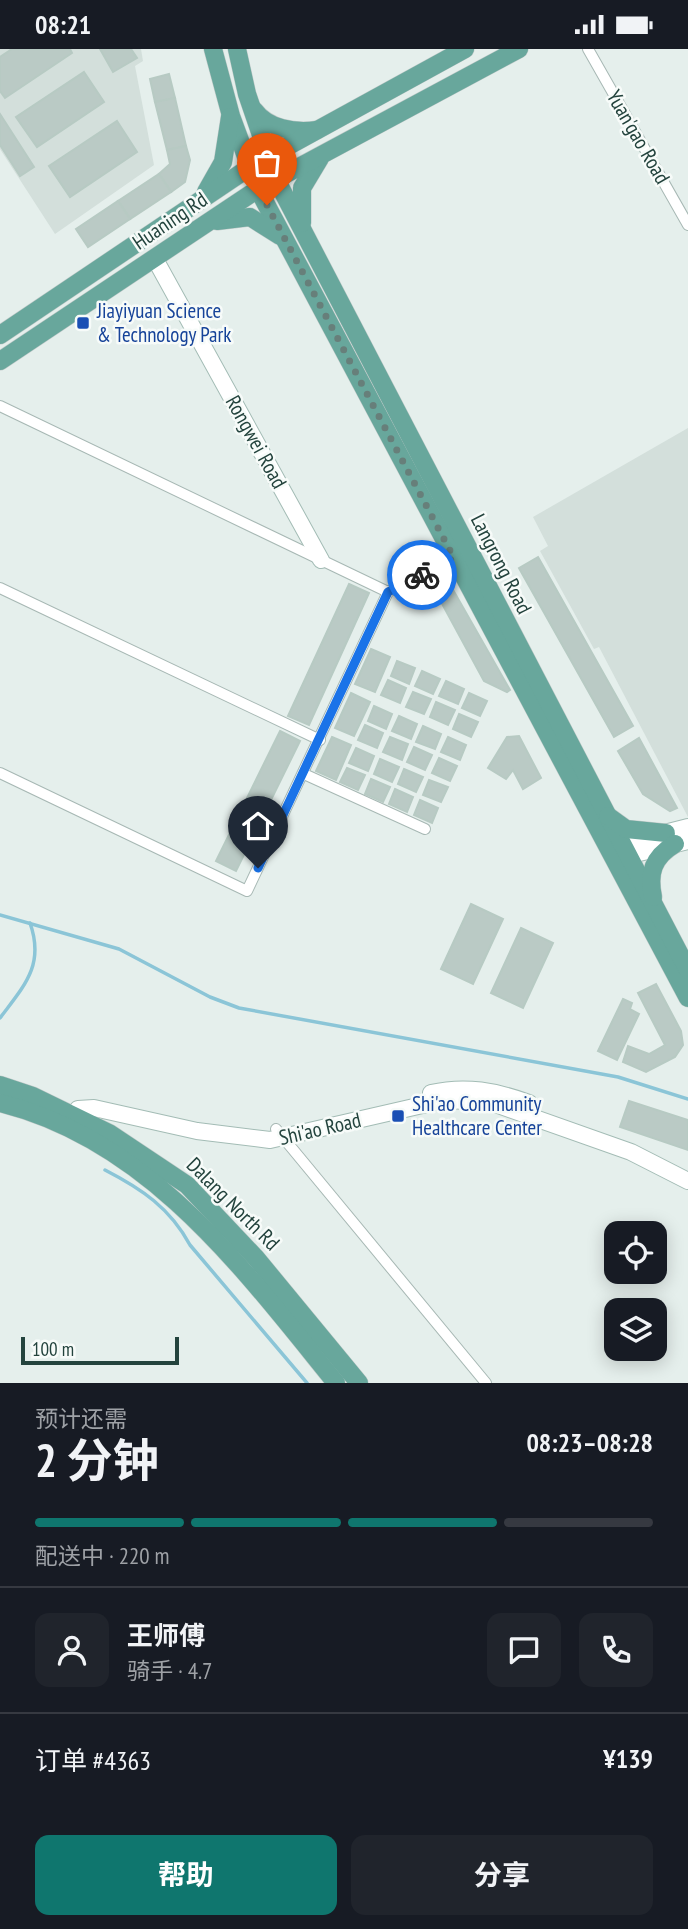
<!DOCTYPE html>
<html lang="zh">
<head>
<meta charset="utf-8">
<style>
	body { margin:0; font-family:"PT Sans Narrow","Noto Sans SC",sans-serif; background:#20242c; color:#f1f3f6; height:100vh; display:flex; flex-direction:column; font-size:26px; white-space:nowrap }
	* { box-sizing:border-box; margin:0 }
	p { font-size:23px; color:#9ea1a6 }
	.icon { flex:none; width:38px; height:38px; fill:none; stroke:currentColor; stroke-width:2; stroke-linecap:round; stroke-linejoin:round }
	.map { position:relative; height:1334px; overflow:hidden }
	.drawer { display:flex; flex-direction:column; background:#171b24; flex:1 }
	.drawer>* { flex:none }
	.buttons { position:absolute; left:604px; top:1172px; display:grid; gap:14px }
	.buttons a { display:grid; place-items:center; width:63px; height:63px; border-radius:14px; background:#171b24; box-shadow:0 4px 18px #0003; font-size:35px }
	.scale { position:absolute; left:21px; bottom:18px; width:158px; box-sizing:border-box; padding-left:7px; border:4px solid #23433d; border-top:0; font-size:19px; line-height:24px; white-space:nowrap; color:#23433d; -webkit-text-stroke:5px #f7fbf9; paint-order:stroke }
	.pin { position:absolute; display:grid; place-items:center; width:60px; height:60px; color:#fff; margin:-72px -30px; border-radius:50% 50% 50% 0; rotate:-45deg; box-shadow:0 0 7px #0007 }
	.pin .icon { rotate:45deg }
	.courier { position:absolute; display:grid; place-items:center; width:70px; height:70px; margin:-35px; border:5px solid #1a73e8; border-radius:50%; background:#fff; color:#222; box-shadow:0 2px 9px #0007 }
	.summary em { font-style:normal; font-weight:700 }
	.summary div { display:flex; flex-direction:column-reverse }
	.summary { display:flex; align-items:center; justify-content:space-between; height:119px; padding:0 35px }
	h1 { font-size:46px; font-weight:700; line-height:52px }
	.bar { display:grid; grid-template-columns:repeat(4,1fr); gap:10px 7px; align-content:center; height:84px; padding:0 35px }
	.bar i { height:9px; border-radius:5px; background:#363941 }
	.bar .active { background:#0f766e }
	.bar p { grid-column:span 4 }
	.line { display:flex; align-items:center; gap:18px; padding:0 35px; border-top:2px solid #363941 }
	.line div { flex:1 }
	.round { display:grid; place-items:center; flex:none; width:74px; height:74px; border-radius:14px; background:#20242c }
	.action { display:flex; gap:14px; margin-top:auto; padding:14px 35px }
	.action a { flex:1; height:80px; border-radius:14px; background:#0f766e; color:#fff; font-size:28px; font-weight:700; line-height:80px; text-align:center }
	.action a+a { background:#20242c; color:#f1f3f6 }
	.status { display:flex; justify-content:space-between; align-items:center; height:49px; padding:0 35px; background:#171b24; direction:ltr }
	.status svg { height:19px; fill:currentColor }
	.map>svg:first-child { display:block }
	.built { fill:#d3dfdb }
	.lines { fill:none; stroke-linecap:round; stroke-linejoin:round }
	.stream { stroke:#8bc5d7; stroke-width:3.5 }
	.building { fill:#bacac5; stroke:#b7cac3; stroke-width:2 }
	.street-casing { stroke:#a7b8b4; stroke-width:12 }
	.secondary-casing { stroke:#a3bcb5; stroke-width:18 }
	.primary-casing { stroke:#c1cac9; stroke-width:19 }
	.street { stroke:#fff; stroke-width:10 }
	.secondary { stroke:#fff; stroke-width:16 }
	.primary { stroke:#68a79c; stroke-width:18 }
	.done { stroke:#677f7a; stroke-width:7; stroke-dasharray:0 12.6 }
	.route { stroke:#1a73e8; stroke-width:9 }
	.transit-dot { fill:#1a4fb4; stroke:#f7fbf9; stroke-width:2.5 }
	.labels { text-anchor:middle; stroke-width:5; stroke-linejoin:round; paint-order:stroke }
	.street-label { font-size:21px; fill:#23433d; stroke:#f7fbf9 }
	.transit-label { font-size:21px; fill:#164399; stroke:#f7fbf9; text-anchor:start }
</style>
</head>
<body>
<div class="status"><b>08:21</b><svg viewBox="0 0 49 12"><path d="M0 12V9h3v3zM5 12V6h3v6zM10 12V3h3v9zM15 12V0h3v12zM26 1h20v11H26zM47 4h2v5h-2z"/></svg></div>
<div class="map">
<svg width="688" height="1334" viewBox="0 0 688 1334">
	<rect width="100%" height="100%" fill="#e5efec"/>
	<g class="built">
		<path d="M0 0H141L143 12 135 17 154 116 55 185 0 100Z"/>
		<path d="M688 379V768L599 598 594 600 540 502 548 497 533 468Z"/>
	</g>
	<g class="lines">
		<g class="stream">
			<path d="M0 866 119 900 210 948 239 959 618 1028 688 1050"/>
			<path d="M0 969C24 937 45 916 30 874"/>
			<path d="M105 1121C142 1140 170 1159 190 1196L307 1334"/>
		</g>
	</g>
	<g class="building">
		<path d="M12 0H70L72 4 5 49 0 42V8Z"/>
		<path d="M100 0H131L137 9 113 23Z"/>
		<path d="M84 23 104 53 37 98 16 68Z"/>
		<path d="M169 25 175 49 155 53 150 30Z"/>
		<path d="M175 49 186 97 167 101 155 53Z"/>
		<path d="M0 65 34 118 20 127 0 96Z"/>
		<path d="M117 72 137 103 70 148 49 117Z"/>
		<path d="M186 97 190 111 185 133 171 143 159 125 170 115 167 101Z"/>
		<path d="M159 125 171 143 130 170 118 152Z"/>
		<path d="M118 152 130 170 88 198 76 180Z"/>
		<path d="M538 508 633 677 614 688 519 519Z"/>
		<path d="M448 532 510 641 507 643 484 632 434 540Z"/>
		<path d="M349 535 369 544 309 676 288 667Z"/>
		<path d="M371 600 390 608 375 643 355 635Z"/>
		<path d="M397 612 415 619 409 635 391 627Z"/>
		<path d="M422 622 440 630 433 645 415 637Z"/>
		<path d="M388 631 406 639 400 654 381 646Z"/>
		<path d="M446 632 464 640 458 655 439 647Z"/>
		<path d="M413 643 431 650 424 665 406 658Z"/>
		<path d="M351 644 370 653 354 687 335 679Z"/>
		<path d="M469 644 487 652 480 667 462 659Z"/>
		<path d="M436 653 455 661 448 676 430 668Z"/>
		<path d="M374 657 392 665 386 680 368 672Z"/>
		<path d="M459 665 478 673 471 688 453 680Z"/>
		<path d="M399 667 417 675 411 690 392 682Z"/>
		<path d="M365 676 383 684 377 699 358 691Z"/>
		<path d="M423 677 441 685 435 700 416 693Z"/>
		<path d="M280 682 300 692 236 822 216 812Z"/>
		<path d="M519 687 541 729 523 740 513 721 506 730 488 719 507 688Z"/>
		<path d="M332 688 351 696 336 731 316 722Z"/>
		<path d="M390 688 408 695 402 711 383 703Z"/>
		<path d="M448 688 466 696 460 711 441 703Z"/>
		<path d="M639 689 677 759 670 762 643 745 618 702Z"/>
		<path d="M414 698 432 706 425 721 407 713Z"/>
		<path d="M356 699 374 707 368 722 349 714Z"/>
		<path d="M439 709 457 717 450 732 432 724Z"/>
		<path d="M380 710 399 718 392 733 374 725Z"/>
		<path d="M347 719 365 726 358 741 340 733Z"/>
		<path d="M404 720 423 728 416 743 398 735Z"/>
		<path d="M371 730 390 738 383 753 365 745Z"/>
		<path d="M429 731 448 738 441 753 423 746Z"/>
		<path d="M395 740 413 748 407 763 389 755Z"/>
		<path d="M420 751 438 759 432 774 414 766Z"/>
		<path d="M471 855 503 870 473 935 441 920Z"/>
		<path d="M521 879 553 894 523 959 491 944Z"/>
		<path d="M656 935 681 982 683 996 675 1008 646 1023 623 1013 628 997 649 1005 665 996 638 944Z"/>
		<path d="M623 950 632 954 630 960 639 965 617 1011 598 1002Z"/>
		<path d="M629 1052 688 1071V1101L620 1078Z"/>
	</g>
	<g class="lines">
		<g class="street-casing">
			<g id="street">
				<path d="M588 0 688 176"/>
				<path d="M0 357 388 543"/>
				<path d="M0 539 320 691"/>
				<path d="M0 724 247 842 388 543 454 509 459 511"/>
				<path d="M304 725 425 780"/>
				<path d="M276 1080 486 1334"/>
			</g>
		</g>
		<g class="secondary-casing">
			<g id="secondary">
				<path d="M155 210 321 511"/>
				<path d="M615 801 621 795 688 778"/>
				<path d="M616 806 627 807 688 792"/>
				<path d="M431 1044C466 1036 496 1042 529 1054"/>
				<path d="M75 1066 78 1060 94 1059 197 1082 270 1091 440 1052 484 1051 631 1103 688 1132"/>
			</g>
		</g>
		<g class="primary-casing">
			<g id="primary">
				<path d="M213 0 231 67 258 140 688 949"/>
				<path d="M237 0 247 45 276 130 688 921"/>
				<path d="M254 61C268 80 294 84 317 81"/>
				<path d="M206 143 223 113 230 68"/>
				<path d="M217 172 250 168 280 187"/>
				<path d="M302 174V139L320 109"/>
				<path d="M0 286 250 118 465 0"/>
				<path d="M0 312 258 140 519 0"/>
				<path d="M608 767 626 780 666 784"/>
				<path d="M653 848C648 824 653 808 675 795"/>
				<path d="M0 1036 33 1047 109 1084 187 1136 256 1209 359 1334"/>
				<path d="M0 1054C150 1091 244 1221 336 1334"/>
			</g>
		</g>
		<use href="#street" class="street"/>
		<use href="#secondary" class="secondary"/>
		<use href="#primary" class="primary"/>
	</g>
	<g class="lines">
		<path class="done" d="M267 156 454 509 422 526"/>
		<path class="route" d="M258 819 388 543 422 526"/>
	</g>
	<g class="transit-dot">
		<rect x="76" y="267" width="14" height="14" rx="3.5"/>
		<rect x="391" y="1060" width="14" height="14" rx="3.5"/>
	</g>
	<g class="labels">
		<g class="street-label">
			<text transform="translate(638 88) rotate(60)" y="7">Yuan'gao Road</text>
			<text transform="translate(170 172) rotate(-34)" y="7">Huaning Rd</text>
			<text transform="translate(256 393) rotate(61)" y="7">Rongwei Road</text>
			<text transform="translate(501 515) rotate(63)" y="7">Langrong Road</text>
			<text transform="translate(320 1080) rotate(-13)" y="7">Shi'ao Road</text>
			<text transform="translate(233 1155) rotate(45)" y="7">Dalang North Rd</text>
		</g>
		<g class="transit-label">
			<text x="97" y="269">Jiayiyuan Science<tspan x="97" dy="24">&amp; Technology Park</tspan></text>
			<text x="412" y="1062">Shi'ao Community<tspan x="412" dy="24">Healthcare Center</tspan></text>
		</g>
	</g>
</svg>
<div class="buttons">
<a><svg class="icon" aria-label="locate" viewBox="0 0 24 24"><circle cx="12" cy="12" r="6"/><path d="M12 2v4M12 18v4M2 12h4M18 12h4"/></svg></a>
<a><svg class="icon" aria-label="layers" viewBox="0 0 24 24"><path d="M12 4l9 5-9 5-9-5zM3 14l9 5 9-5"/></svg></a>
</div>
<div class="scale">100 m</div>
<div class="pin" style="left:267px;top:156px;background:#ea580c"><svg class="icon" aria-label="bag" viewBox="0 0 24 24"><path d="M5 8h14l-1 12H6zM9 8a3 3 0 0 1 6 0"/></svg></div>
<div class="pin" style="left:258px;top:819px;background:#1f2937"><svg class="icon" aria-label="home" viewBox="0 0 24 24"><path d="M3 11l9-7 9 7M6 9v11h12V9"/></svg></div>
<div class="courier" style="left:422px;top:526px"><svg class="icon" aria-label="bike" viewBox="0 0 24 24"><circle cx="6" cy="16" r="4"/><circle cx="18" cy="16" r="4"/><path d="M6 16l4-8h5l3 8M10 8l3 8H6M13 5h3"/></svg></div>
</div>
<section class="drawer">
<div class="summary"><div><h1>2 分钟</h1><p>预计还需</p></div><em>08:23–08:28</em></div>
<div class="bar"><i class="active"></i><i class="active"></i><i class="active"></i><i></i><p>配送中 · 220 m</p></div>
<div class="line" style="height:126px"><a class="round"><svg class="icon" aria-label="person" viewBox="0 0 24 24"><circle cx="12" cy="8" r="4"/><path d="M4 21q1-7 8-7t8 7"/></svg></a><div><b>王师傅</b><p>骑手 · 4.7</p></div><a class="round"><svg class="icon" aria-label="chat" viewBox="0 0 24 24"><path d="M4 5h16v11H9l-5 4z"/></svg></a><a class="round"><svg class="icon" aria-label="phone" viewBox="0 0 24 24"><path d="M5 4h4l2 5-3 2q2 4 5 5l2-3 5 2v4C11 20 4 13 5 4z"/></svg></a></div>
<div class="line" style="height:91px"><div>订单 #4363</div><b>¥139</b></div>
<div class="action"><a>帮助</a><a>分享</a></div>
</section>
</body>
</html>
